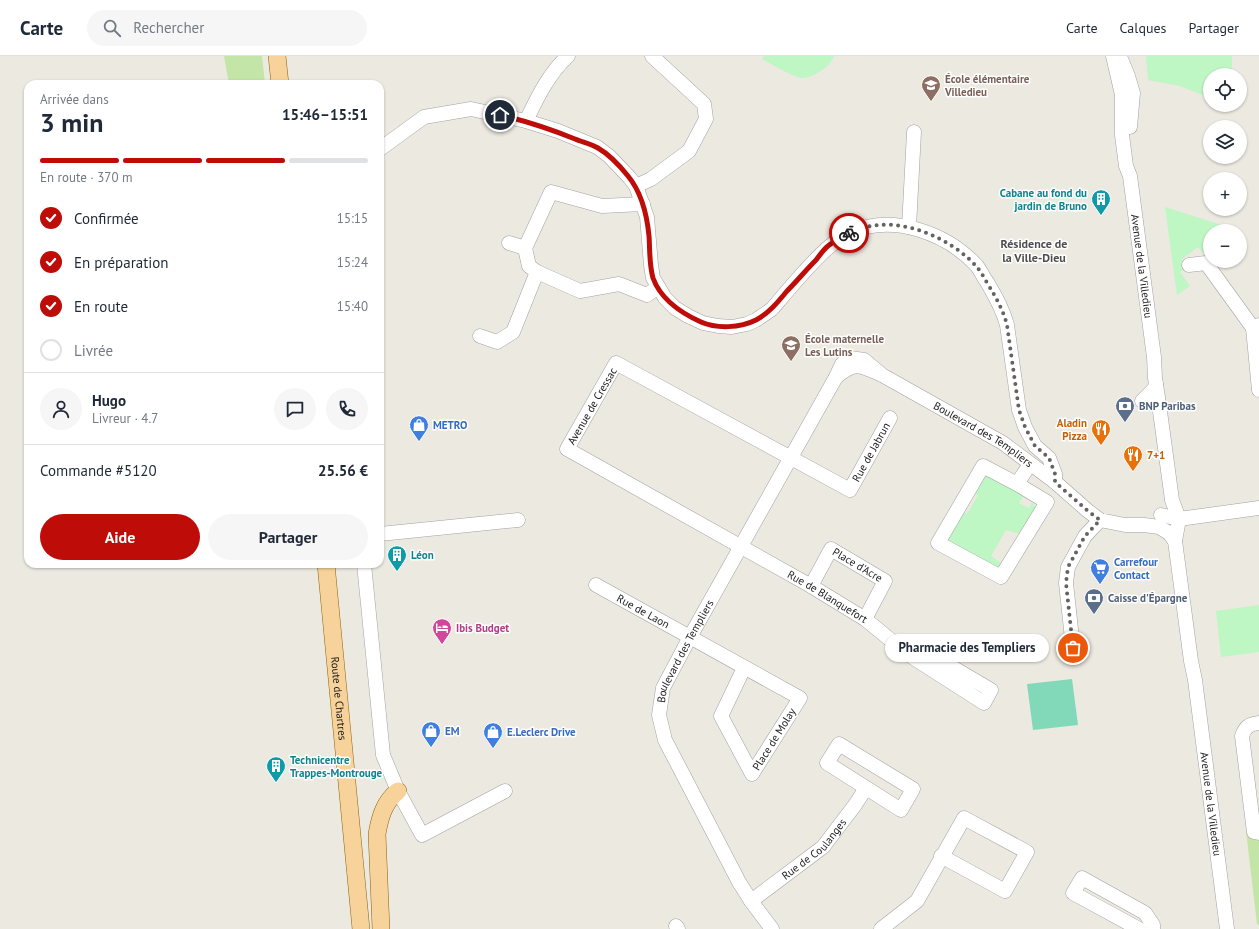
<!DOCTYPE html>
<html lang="fr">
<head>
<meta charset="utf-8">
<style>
	body { margin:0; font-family:"PT Sans",sans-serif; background:#f6f6f7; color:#1f2937; height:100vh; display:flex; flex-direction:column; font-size:15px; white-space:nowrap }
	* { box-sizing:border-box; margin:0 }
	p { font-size:13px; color:#747a83 }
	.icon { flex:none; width:22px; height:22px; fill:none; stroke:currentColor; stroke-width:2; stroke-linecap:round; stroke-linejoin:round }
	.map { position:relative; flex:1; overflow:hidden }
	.details { position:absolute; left:24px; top:24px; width:360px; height:488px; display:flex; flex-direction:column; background:#fff; border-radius:12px; box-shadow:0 1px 3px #0004 }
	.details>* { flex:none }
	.tools { position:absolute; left:1203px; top:12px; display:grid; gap:8px }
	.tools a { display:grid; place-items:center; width:44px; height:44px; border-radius:50%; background:#fff; box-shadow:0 1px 3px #0004; font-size:20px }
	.pin { position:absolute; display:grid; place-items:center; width:34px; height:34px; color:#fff; margin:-17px; border:2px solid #fff; border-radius:50%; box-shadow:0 1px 4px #0007 }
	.courier { position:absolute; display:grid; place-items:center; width:40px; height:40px; margin:-20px; border:3px solid #be0d08; border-radius:50%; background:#fff; color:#222; box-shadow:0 1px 5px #0007 }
	.bubble { position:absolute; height:28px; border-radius:14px; background:#fff; box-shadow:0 1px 3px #0004; font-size:13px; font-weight:700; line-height:28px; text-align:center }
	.head em { font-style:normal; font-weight:700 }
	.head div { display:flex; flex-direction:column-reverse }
	.head { display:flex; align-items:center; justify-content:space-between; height:68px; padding:0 16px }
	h1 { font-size:26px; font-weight:700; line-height:30px }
	.bar { display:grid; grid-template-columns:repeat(4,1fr); gap:6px 4px; align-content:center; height:48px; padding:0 16px }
	.bar i { height:5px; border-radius:3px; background:#e0e1e3 }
	.bar .selected { background:#be0d08 }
	.bar p { grid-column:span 4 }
	.line { display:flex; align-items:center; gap:10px; padding:0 16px; border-top:1px solid #e0e1e3 }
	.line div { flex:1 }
	.round { display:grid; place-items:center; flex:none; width:42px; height:42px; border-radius:21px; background:#f6f6f7 }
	ol { padding:0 16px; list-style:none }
	li { display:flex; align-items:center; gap:12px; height:44px }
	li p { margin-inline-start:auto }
	li .icon { padding:4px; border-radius:50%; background:#be0d08; color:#fff; stroke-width:4 }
	li:last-child { color:#747a83 }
	li i { width:22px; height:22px; border:2px solid #e0e1e3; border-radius:50% }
	.action { display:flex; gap:8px; margin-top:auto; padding:8px 16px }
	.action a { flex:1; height:46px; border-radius:24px; background:#be0d08; color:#fff; font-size:16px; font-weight:700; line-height:46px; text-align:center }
	.action a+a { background:#f6f6f7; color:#1f2937 }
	header { display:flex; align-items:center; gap:24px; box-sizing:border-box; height:56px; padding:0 20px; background:#fff; border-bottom:1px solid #e0e1e3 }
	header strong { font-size:19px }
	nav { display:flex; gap:22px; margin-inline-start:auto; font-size:14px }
	.search { width:280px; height:36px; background:#f6f6f7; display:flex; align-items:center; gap:10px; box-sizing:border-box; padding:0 14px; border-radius:22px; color:#747a83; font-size:15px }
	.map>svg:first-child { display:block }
	.grass { fill:#c4e5a8 }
	.park { fill:#bef6c4 }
	.pitch { fill:#81d9b9 }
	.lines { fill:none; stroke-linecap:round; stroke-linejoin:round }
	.minor-casing { stroke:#a2a2a2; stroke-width:15 }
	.major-casing { stroke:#8c6306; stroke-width:18 }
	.minor { stroke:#fff; stroke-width:14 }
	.major { stroke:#f7d29b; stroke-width:17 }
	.done { stroke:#646360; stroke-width:4; stroke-dasharray:0 7.2 }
	.route { stroke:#be0d08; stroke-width:5 }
	.labels { text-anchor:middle; stroke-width:3; stroke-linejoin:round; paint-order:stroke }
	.education-label { font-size:11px; font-weight:bold; fill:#785e54; stroke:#fff; text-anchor:start }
	.culture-label { font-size:11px; font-weight:bold; fill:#0d838f; stroke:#fff; text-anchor:start }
	.street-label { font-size:11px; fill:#1b1b1b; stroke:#fff }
	.service-label { font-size:11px; font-weight:bold; fill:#4e5e75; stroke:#fff; text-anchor:start }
	.food-label { font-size:11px; font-weight:bold; fill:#c56008; stroke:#fff; text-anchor:end }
	.shop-label { font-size:11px; font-weight:bold; fill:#366cbe; stroke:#fff; text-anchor:start }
	.hotel-label { font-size:11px; font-weight:bold; fill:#b23c85; stroke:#fff; text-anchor:start }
	.neighbourhood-label { font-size:12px; font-weight:bold; fill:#4e4e4e; stroke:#fff }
</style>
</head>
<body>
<header>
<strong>Carte</strong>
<div class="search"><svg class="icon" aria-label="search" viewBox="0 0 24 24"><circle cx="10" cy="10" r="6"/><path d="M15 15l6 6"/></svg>Rechercher</div>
<nav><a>Carte</a><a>Calques</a><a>Partager</a></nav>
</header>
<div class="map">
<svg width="1259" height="873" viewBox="0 0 1259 873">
	<rect width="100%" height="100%" fill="#ece9e1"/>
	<g class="grass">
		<path d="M224 0H262L265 28H229Z"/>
		<path d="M1246 775 1253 776 1259 779V869L1257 868Z"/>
	</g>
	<g class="park">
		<path d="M764 0H834C831 7 826 12 819 16 815 19 807 22 802 22 794 22 770 7 762 3Z"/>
		<path d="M1146 0H1232V19H1210V42L1180 30 1148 24Z"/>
		<path d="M1165 151 1234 173 1232 175H1210V191L1203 197 1198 191 1181 204 1186 211 1180 216 1190 230 1177 239Z"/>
		<path d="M982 417 1025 438 1019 447 1029 452 1032 446 1036 452 1020 478 1006 474 991 500 1003 508 998 513 949 487 946 482 960 454 967 458 978 439 971 435Z"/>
		<path d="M1259 549V596L1221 601 1216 555Z"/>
	</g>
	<path class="pitch" d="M1072 623 1078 669 1033 674 1027 628Z"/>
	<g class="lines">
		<g class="minor-casing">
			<g id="minor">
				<path id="s1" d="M1113 0 1122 39V79L1126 110 1130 120 1154 301 1155 322 1159 348 1172 444 1179 463 1175 485 1191 605 1195 624 1227 873"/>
				<path d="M1121 3 1128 20 1133 37 1130 71"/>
				<path d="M526 65C537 42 549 17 568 0"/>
				<path d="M380 93 424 61 471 53 526 65 558 75 597 91 609 100 629 121 636 130 647 161 651 209 653 222 665 242 675 252 688 260 703 267 718 270 732 271 747 268 756 264 772 253C783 240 793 228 804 216 818 201 831 186 850 177 892 157 947 177 977 210 981 215 983 221 987 226 995 240 1003 253 1007 269L1019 354 1025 371 1035 390 1049 402 1055 418V426"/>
				<path d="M636 130 651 123 689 95 706 63 704 48 652 0"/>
				<path d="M909 171 914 76"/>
				<path d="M509 187 525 192 551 136 602 150 643 148"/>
				<path d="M525 192 529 210 537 216"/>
				<path d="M1189 209 1206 207 1253 272"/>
				<path d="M1259 269 1253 272 1259 334"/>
				<path d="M480 280 497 286 513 276 537 216 580 235 619 228 647 239 658 231"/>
				<path id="s2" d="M882 319 864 304 850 302 842 308 836 321C857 304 860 310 882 319L1003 387 1055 426 1088 455 1100 464 1125 469H1144L1159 471 1169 477 1175 485"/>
				<path d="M1156 328 1154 333 1142 345 1156 346 1159 348"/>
				<path id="s3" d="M890 362 850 434 616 307 567 393 811 530 865 563 909 599 984 647 991 634 918 591 909 599"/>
				<path d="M983 410 1017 428 1047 446 1001 521 938 487Z"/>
				<path d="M1017 428 1030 408"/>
				<path d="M1161 459 1179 463 1259 452"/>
				<path d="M380 478 518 464"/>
				<path d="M364 508 383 699 398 735 422 779 505 735"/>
				<path id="s4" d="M596 529 800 642 752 718 721 660 744 612"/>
				<path id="s5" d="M811 530 831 493 885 525 865 563"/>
				<path d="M1073 592 1066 527 1068 511 1085 480 1100 464"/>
				<path d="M1259 667C1249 668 1245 671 1242 680L1254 776 1259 777"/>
				<path d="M839 688 913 733 901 754 827 707Z"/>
				<path id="s6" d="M751 845 823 791 855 749 866 732"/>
				<path d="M676 870 678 873"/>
				<path id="s7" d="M772 873 751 845 739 826 665 684 659 659 663 632 690 581 836 321"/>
				<path d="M881 873 917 845 964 762 1027 796 1005 835 941 800"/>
				<path d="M1139 873 1073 837 1082 822 1145 857 1153 869V873"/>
			</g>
		</g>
		<g class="major-casing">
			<g id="major">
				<path d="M277 0 280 28"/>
				<path id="s8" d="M326 508 361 873"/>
				<path d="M381 873 377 778C380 761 384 746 398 735"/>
			</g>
		</g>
		<use href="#minor" class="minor"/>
		<use href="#major" class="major"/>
	</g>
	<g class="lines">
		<path class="done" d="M849 177C853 175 858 173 863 172 900 160 951 182 976 210 980 214 983 220 986 225 995 240 1003 253 1007 269L1019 354 1025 371 1035 390 1049 402 1055 418V426L1088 455 1100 464 1085 480 1068 511 1066 527 1073 592"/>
		<path class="route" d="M500 59C526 65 550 73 575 83 582 86 591 88 598 92 610 99 620 110 628 120 642 137 647 159 649 180 650 193 649 208 653 222 661 244 681 257 701 266 717 273 740 272 756 264 769 257 778 246 787 235 797 225 806 214 816 204 820 199 823 194 828 190 834 185 842 182 849 177"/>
	</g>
	<defs>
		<g id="school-pin" transform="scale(1)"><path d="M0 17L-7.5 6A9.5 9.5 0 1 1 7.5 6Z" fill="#8d6e63" stroke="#fff"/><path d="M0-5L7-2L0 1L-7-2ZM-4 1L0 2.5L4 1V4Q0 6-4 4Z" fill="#fff"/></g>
		<g id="building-pin" transform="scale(1)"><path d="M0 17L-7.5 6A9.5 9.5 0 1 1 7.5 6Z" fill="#0f9aa8" stroke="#fff"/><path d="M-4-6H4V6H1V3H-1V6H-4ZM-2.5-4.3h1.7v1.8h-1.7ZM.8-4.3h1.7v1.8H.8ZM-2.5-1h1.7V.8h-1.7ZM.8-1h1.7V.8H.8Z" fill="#fff"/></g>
		<g id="bank-pin" transform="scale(1)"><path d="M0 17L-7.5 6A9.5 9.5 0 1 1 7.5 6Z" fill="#5c6f8a" stroke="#fff"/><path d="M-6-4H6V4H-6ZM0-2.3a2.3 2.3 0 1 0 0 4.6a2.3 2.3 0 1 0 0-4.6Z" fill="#fff"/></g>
		<g id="shop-pin" transform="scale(1)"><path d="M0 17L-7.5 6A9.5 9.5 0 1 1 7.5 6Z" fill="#3f7fe0" stroke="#fff"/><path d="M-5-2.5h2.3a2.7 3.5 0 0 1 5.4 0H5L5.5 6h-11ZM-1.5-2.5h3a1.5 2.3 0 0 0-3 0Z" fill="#fff"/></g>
		<g id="restaurant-pin" transform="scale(1)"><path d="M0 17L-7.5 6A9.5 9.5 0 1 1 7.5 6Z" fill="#e8710a" stroke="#fff"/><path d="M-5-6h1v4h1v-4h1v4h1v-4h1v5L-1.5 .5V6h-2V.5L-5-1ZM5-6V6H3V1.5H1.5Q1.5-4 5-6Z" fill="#fff"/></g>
		<g id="supermarket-pin" transform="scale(1)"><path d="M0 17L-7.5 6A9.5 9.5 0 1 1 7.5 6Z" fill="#3f7fe0" stroke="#fff"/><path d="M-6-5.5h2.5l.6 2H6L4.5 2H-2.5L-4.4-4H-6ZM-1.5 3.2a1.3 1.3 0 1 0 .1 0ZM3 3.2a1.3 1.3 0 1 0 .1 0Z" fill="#fff"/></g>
		<g id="hotel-pin" transform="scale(1)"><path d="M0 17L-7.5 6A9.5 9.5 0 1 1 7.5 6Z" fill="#d1479c" stroke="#fff"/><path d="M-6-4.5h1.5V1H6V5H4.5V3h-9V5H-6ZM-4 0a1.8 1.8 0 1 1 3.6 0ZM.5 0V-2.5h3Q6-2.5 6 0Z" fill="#fff"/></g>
	</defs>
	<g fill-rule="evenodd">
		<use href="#school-pin" x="931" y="29"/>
		<use href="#building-pin" x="1101" y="143"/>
		<use href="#school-pin" x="791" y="289"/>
		<use href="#bank-pin" x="1125" y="350"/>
		<use href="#shop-pin" x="419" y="369"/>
		<use href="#restaurant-pin" x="1101" y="373"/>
		<use href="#restaurant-pin" x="1133" y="399"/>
		<use href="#building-pin" x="397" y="499"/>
		<use href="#supermarket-pin" x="1100" y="512"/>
		<use href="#bank-pin" x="1094" y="542"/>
		<use href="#hotel-pin" x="442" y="572"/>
		<use href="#shop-pin" x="431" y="675"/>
		<use href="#shop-pin" x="493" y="676"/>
		<use href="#building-pin" x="276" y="710"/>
	</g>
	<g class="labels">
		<g class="education-label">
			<text x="945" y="27">École élémentaire<tspan x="945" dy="13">Villedieu</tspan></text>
			<text x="805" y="287">École maternelle<tspan x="805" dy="13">Les Lutins</tspan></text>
		</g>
		<g class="culture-label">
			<text x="1087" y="141" text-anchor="end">Cabane au fond du<tspan x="1087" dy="13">jardin de Bruno</tspan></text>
			<text x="411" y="503">Léon</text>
			<text x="290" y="708">Technicentre<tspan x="290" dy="13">Trappes-Montrouge</tspan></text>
		</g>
		<g class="street-label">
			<text dy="4" stroke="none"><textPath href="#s1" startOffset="213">Avenue de la Villedieu</textPath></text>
			<text transform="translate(592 350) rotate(-60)" y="4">Avenue de Cressac</text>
			<text dy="4" stroke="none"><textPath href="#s2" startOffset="230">Boulevard des Templiers</textPath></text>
			<text transform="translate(871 396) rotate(-61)" y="4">Rue de Jabrun</text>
			<text dy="4" stroke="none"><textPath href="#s5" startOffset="73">Place d'Acre</textPath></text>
			<text dy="4" stroke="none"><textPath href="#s3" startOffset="747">Rue de Blanquefort</textPath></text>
			<text dy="4" stroke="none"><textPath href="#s4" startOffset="54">Rue de Laon</textPath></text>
			<text dy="4" stroke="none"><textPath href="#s7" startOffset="313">Boulevard des Templiers</textPath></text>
			<text dy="4" stroke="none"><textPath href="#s8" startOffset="135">Route de Chartres</textPath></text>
			<text transform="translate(774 683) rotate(-58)" y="4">Place de Molay</text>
			<text dy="4" stroke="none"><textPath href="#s1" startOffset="757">Avenue de la Villedieu</textPath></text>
			<text dy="4" stroke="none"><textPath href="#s6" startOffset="82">Rue de Coulanges</textPath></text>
		</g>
		<g class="service-label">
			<text x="1139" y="354">BNP Paribas</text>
			<text x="1108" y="546">Caisse d'Épargne</text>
		</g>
		<g class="food-label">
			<text x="1087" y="371">Aladin<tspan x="1087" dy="13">Pizza</tspan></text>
			<text x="1147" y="403" text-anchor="start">7+1</text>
		</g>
		<g class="shop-label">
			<text x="433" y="373">METRO</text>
			<text x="1114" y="510">Carrefour<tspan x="1114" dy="13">Contact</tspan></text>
			<text x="445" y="679">EM</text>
			<text x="507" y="680">E.Leclerc Drive</text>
		</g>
		<g class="hotel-label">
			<text x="456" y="576">Ibis Budget</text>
		</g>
		<g class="neighbourhood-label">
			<text x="1034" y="192">Résidence de<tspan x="1034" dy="14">la Ville-Dieu</tspan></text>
		</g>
	</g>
</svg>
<div class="tools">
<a><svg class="icon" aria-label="locate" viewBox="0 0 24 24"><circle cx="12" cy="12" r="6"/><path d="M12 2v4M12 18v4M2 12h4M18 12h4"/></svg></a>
<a><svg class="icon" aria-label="layers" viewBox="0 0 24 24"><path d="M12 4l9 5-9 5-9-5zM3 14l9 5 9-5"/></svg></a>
<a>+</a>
<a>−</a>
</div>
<div class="pin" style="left:1073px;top:592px;background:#ea580c"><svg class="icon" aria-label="bag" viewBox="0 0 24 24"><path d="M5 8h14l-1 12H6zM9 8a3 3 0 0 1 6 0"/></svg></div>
<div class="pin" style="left:500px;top:59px;background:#1f2937"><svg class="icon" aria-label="home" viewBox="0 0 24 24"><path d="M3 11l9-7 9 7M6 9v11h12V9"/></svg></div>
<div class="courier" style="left:849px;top:177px"><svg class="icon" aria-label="bike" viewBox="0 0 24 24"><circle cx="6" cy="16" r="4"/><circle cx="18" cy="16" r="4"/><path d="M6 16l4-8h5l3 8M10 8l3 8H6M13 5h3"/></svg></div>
<div class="bubble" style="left:885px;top:578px;width:164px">Pharmacie des Templiers</div>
<section class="details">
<div class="head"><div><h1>3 min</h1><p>Arrivée dans</p></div><em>15:46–15:51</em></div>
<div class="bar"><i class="selected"></i><i class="selected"></i><i class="selected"></i><i></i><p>En route · 370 m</p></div>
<ol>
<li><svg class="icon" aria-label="check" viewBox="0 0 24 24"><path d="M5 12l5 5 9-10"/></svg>Confirmée<p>15:15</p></li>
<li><svg class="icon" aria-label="check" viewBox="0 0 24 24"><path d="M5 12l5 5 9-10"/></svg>En préparation<p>15:24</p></li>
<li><svg class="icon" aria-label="check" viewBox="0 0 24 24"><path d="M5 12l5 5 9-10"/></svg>En route<p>15:40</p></li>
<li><i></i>Livrée</li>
</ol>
<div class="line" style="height:72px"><a class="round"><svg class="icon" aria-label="person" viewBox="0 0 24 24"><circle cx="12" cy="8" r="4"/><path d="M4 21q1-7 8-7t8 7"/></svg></a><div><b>Hugo</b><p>Livreur · 4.7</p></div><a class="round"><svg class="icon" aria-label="chat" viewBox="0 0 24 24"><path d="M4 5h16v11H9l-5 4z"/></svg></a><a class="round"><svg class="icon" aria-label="phone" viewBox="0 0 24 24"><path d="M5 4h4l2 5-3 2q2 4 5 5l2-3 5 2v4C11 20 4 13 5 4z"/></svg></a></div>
<div class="line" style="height:52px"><div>Commande #5120</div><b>25.56 €</b></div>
<div class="action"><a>Aide</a><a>Partager</a></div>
</section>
</div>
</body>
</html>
